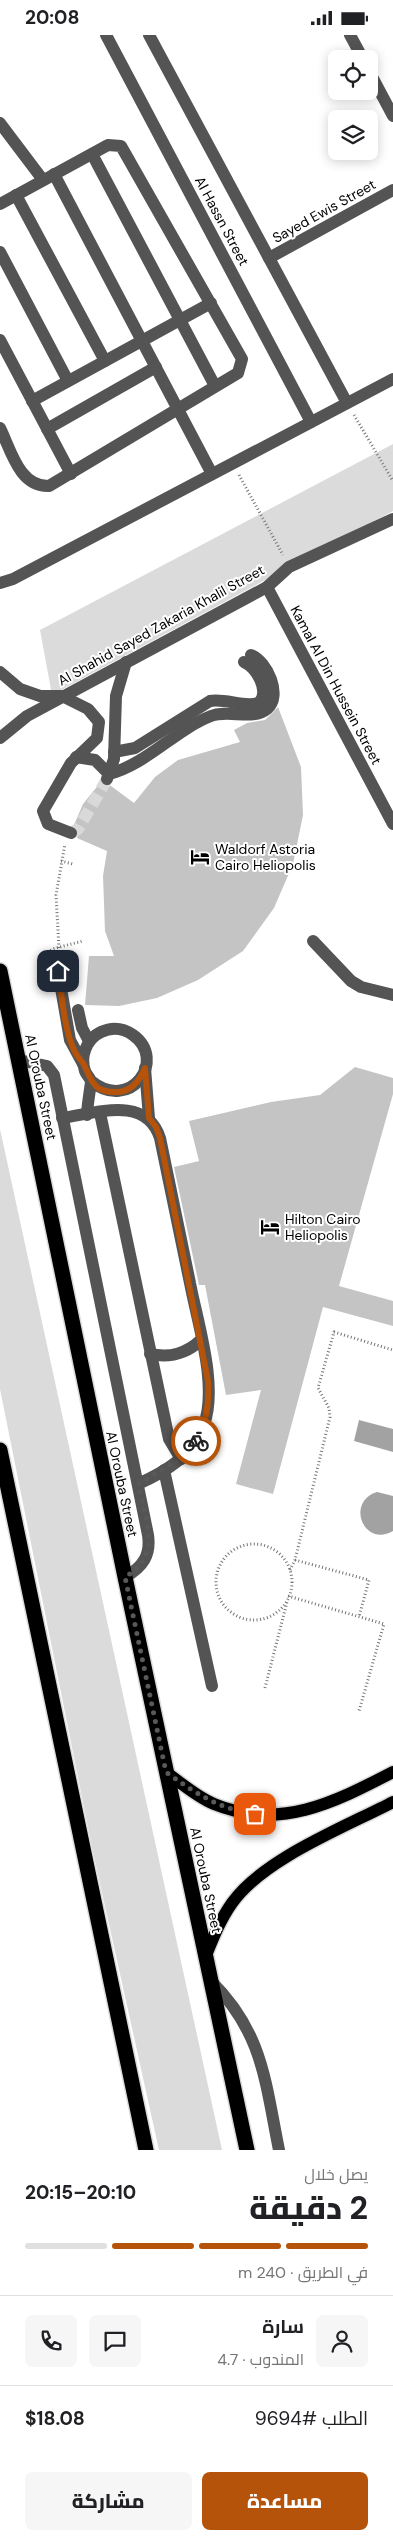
<!DOCTYPE html>
<html lang="ar">
<head>
<meta charset="utf-8">
<style>
	body { margin:0; font-family:"DM Sans",Cairo,sans-serif; background:#f6f6f6; color:#202124; direction:rtl; height:100vh; display:flex; flex-direction:column; font-size:19px; white-space:nowrap }
	* { box-sizing:border-box; margin:0 }
	p { font-size:16px; color:#757577 }
	.icon { flex:none; width:28px; height:28px; fill:none; stroke:currentColor; stroke-width:2; stroke-linecap:round; stroke-linejoin:round }
	.map { position:relative; height:2115px; overflow:hidden; direction:ltr }
	.panel { display:flex; flex-direction:column; background:#fff; flex:1 }
	.panel>* { flex:none }
	.controls { position:absolute; left:328px; top:15px; display:grid; gap:10px }
	.controls a { display:grid; place-items:center; width:50px; height:50px; border-radius:8px; background:#fff; box-shadow:0 2px 12px #0003; font-size:25px }
	.pin { position:absolute; display:grid; place-items:center; width:42px; height:42px; color:#fff; margin:-21px; border-radius:10px; box-shadow:0 2px 8px #0006 }
	.courier { position:absolute; display:grid; place-items:center; width:50px; height:50px; margin:-25px; border:4px solid #b45309; border-radius:50%; background:#fff; color:#222; box-shadow:0 1px 6px #0007 }
	.summary em { font-style:normal; font-weight:800 }
	.summary div { display:flex; flex-direction:column-reverse }
	.summary { display:flex; align-items:center; justify-content:space-between; height:85px; padding:0 25px }
	h1 { font-size:32px; font-weight:800; line-height:38px }
	.bar { display:grid; grid-template-columns:repeat(4,1fr); gap:8px 5px; align-content:center; height:60px; padding:0 25px }
	.bar i { height:6px; border-radius:4px; background:#e0e0e0 }
	.bar .current { background:#b45309 }
	.bar p { grid-column:span 4 }
	.line { display:flex; align-items:center; gap:12px; padding:0 25px; border-top:1px solid #e0e0e0 }
	.line div { flex:1 }
	.round { display:grid; place-items:center; flex:none; width:52px; height:52px; border-radius:8px; background:#f6f6f6 }
	.primary-button { display:flex; gap:10px; margin-top:auto; padding:10px 25px }
	.primary-button a { flex:1; height:58px; border-radius:8px; background:#b45309; color:#fff; font-size:20px; font-weight:800; line-height:58px; text-align:center }
	.primary-button a+a { background:#f6f6f6; color:#202124 }
	.status { display:flex; justify-content:space-between; align-items:center; height:35px; padding:0 25px; background:#fff; direction:ltr }
	.status svg { height:14px; fill:currentColor }
	.map>svg:first-child { display:block }
	.green { fill:#dbdbdb }
	.water { fill:#a2a2a2 }
	.building { fill:#c4c4c4 }
	.lines { fill:none; stroke-linecap:round; stroke-linejoin:round }
	.minor-tunnel { stroke:#d9d9d9; stroke-width:12; stroke-dasharray:12 6; stroke-linecap:butt }
	.major-casing { stroke:#dbdbdb; stroke-width:15 }
	.highway-casing { stroke:#dbdbdb; stroke-width:18 }
	.path { stroke:#767676; stroke-width:3; stroke-dasharray:1 2.5; stroke-linecap:butt }
	.minor { stroke:#545454; stroke-width:12 }
	.major { stroke:#000; stroke-width:12 }
	.highway { stroke:#000; stroke-width:15 }
	.done { stroke:#595959; stroke-width:5; stroke-dasharray:0 9 }
	.route { stroke:#b45309; stroke-width:6 }
	.labels { text-anchor:middle; stroke-width:4; stroke-linejoin:round; paint-order:stroke }
	.street-label { font-size:14px; fill:#000; stroke:#fff }
	.poi-label { font-size:14px; fill:#000; stroke:#fff; text-anchor:start }
</style>
</head>
<body>
<div class="status"><b>20:08</b><svg viewBox="0 0 49 12"><path d="M0 12V9h3v3zM5 12V6h3v6zM10 12V3h3v9zM15 12V0h3v12zM26 1h20v11H26zM47 4h2v5h-2z"/></svg></div>
<div class="map">
<svg width="393" height="2115" viewBox="0 0 393 2115">
	<rect width="100%" height="100%" fill="#fff"/>
	<g class="green">
		<path d="M393 409V476L52 660 40 595Z"/>
		<path d="M0 1094 222 2115H159L93 1817 0 1354Z"/>
	</g>
	<g class="water">
		<path d="M359 1385 393 1394V1417L354 1406Z"/>
		<path d="M377 1457 393 1461V1496C364 1513 345 1467 377 1457Z"/>
	</g>
	<g class="building">
		<path d="M278 672 301 732 303 780 293 829 274 873 243 916 198 945 157 963 119 971 85 970 89 921H114L105 896 103 841 107 816 77 803 79 796 74 790 83 769 100 748 105 752 111 751 134 768 155 742 178 725 240 707 234 695 247 688 265 685Z"/>
		<path d="M355 1032 393 1043V1059L339 1251 393 1266V1291L323 1272 273 1459 236 1449 261 1355 226 1360 205 1250H199L174 1132 199 1126 189 1086 271 1067 320 1060Z"/>
	</g>
	<g class="lines">
		<path class="minor-tunnel" d="M71 798 78 794 106 746"/>
		<g class="major-casing">
			<g id="major">
				<path d="M166 1737C181 1748 197 1762 214 1769 280 1796 335 1767 393 1737"/>
				<path d="M205 1923C213 1903 220 1885 232 1868 263 1824 345 1792 393 1767"/>
			</g>
		</g>
		<g class="highway-casing">
			<g id="highway">
				<path d="M0 936 125 1542 247 2115"/>
				<path d="M0 1415 146 2115"/>
			</g>
		</g>
		<g class="path">
			<path d="M354 380 393 446"/>
			<path d="M239 440 283 520"/>
			<path d="M61 826 73 829"/>
			<path d="M59 913 56 860 65 809"/>
			<path d="M46 931V920L52 914 83 906"/>
			<circle cx="254" cy="1547" r="38"/>
			<path d="M295 1525 369 1545 359 1582"/>
			<path d="M290 1535 295 1525 330 1382 329 1373 318 1353 334 1297 393 1315"/>
			<path d="M288 1561 384 1589 359 1676"/>
			<path d="M265 1653 287 1567"/>
		</g>
		<g class="minor">
			<path d="M106 0 311 387"/>
			<path d="M149 0 347 368"/>
			<path d="M350 0 363 24"/>
			<path d="M369 36 393 81"/>
			<path d="M0 88 43 145"/>
			<path d="M92 119 215 351"/>
			<path d="M54 139 212 439"/>
			<path d="M16 160 105 326"/>
			<path d="M0 169 108 110 121 111 242 324 238 338 49 451C19 452 11 415 0 393"/>
			<path d="M0 217 68 346"/>
			<path d="M269 223 393 155"/>
			<path d="M0 305 71 439"/>
			<path d="M32 366 211 268"/>
			<path d="M47 394 156 332"/>
			<path d="M0 548 13 544 393 344"/>
			<path d="M267 552 393 789"/>
			<path d="M0 637 20 654 40 661H62L88 674 99 687 97 703 71 728 43 776 48 789 71 798"/>
			<path d="M0 703 27 681 267 552 289 532 393 484"/>
			<path d="M114 717 135 713 210 666C226 663 248 674 260 667 269 655 257 633 244 627"/>
			<path d="M76 722 95 725 109 739C147 729 175 695 211 681 228 674 253 686 267 674 283 661 267 626 251 620"/>
			<path d="M107 744 114 724 116 661 126 627"/>
			<path d="M313 906 351 946 361 952 393 960"/>
			<path d="M58 936 70 1005 83 1029"/>
			<path d="M78 975 82 993 89 1006"/>
			<path d="M19 1025 47 1031 54 1040 148 1500C151 1520 143 1532 125 1542"/>
			<path d="M145 1033 149 1083"/>
			<path d="M100 1078 169 1404 181 1424"/>
			<path d="M87 1080C87 1072 91 1049 91 1046 90 1043 86 1039 85 1036 80 1022 86 1004 101 997 112 992 123 993 133 1000 168 1025 130 1078 91 1046"/>
			<path d="M62 1083C97 1078 146 1060 160 1103 170 1152 180 1200 190 1248 198 1290 218 1350 204 1390 194 1420 165 1437 138 1449"/>
			<path d="M150 1319C170 1323 186 1319 201 1305"/>
			<path d="M164 1435 212 1651"/>
			<path d="M210 1945C263 1997 265 2046 279 2115"/>
		</g>
		<use href="#major" class="major"/>
		<use href="#highway" class="highway"/>
	</g>
	<g class="lines">
		<path class="done" d="M196 1406 180 1424 138 1449C145 1484 164 1520 125 1542L166 1737C194 1757 220 1775 255 1779"/>
		<path class="route" d="M58 936C62 960 64 994 74 1015 76 1020 80 1024 83 1028 92 1045 92 1058 118 1057 132 1056 140 1045 145 1033L149 1083 156 1092 160 1103 208 1346C209 1369 207 1386 196 1406"/>
	</g>
	<defs>
		<g id="hotel-bare" transform="scale(1.5)"><path d="M-6-4.5h1.5V1H6V5H4.5V3h-9V5H-6ZM-4 0a1.8 1.8 0 1 1 3.6 0ZM.5 0V-2.5h3Q6-2.5 6 0Z" fill="#000" stroke="#fff" stroke-width="2.5" paint-order="stroke"/></g>
	</defs>
	<g fill-rule="evenodd">
		<use href="#hotel-bare" x="200" y="822"/>
		<use href="#hotel-bare" x="270" y="1192"/>
	</g>
	<g class="labels">
		<g class="street-label">
			<text transform="translate(324 176) rotate(-29)" y="5">Sayed Ewis Street</text>
			<text transform="translate(222 186) rotate(62)" y="5">Al Hassn Street</text>
			<text transform="translate(161 590) rotate(-29)" y="5">Al Shahid Sayed Zakaria Khalil Street</text>
			<text transform="translate(336 650) rotate(62)" y="5">Kamal Al Din Hussein Street</text>
			<text transform="translate(41 1052) rotate(78)" y="5">Al Orouba Street</text>
			<text transform="translate(122 1449) rotate(78)" y="5">Al Orouba Street</text>
			<text transform="translate(206 1845) rotate(78)" y="5">Al Orouba Street</text>
		</g>
		<g class="poi-label">
			<text x="215" y="819">Waldorf Astoria<tspan x="215" dy="16">Cairo Heliopolis</tspan></text>
			<text x="285" y="1189">Hilton Cairo<tspan x="285" dy="16">Heliopolis</tspan></text>
		</g>
	</g>
</svg>
<div class="controls">
<a><svg class="icon" aria-label="locate" viewBox="0 0 24 24"><circle cx="12" cy="12" r="6"/><path d="M12 2v4M12 18v4M2 12h4M18 12h4"/></svg></a>
<a><svg class="icon" aria-label="layers" viewBox="0 0 24 24"><path d="M12 4l9 5-9 5-9-5zM3 14l9 5 9-5"/></svg></a>
</div>
<div class="pin" style="left:255px;top:1779px;background:#ea580c"><svg class="icon" aria-label="bag" viewBox="0 0 24 24"><path d="M5 8h14l-1 12H6zM9 8a3 3 0 0 1 6 0"/></svg></div>
<div class="pin" style="left:58px;top:936px;background:#1f2937"><svg class="icon" aria-label="home" viewBox="0 0 24 24"><path d="M3 11l9-7 9 7M6 9v11h12V9"/></svg></div>
<div class="courier" style="left:196px;top:1406px"><svg class="icon" aria-label="bike" viewBox="0 0 24 24"><circle cx="6" cy="16" r="4"/><circle cx="18" cy="16" r="4"/><path d="M6 16l4-8h5l3 8M10 8l3 8H6M13 5h3"/></svg></div>
</div>
<section class="panel">
<div class="summary"><div><h1>2 دقيقة</h1><p>يصل خلال</p></div><em>20:10–20:15</em></div>
<div class="bar"><i class="current"></i><i class="current"></i><i class="current"></i><i></i><p>في الطريق · 240 m</p></div>
<div class="line" style="height:90px"><a class="round"><svg class="icon" aria-label="person" viewBox="0 0 24 24"><circle cx="12" cy="8" r="4"/><path d="M4 21q1-7 8-7t8 7"/></svg></a><div><b>سارة</b><p>المندوب · 4.7</p></div><a class="round"><svg class="icon" aria-label="chat" viewBox="0 0 24 24"><path d="M4 5h16v11H9l-5 4z"/></svg></a><a class="round"><svg class="icon" aria-label="phone" viewBox="0 0 24 24"><path d="M5 4h4l2 5-3 2q2 4 5 5l2-3 5 2v4C11 20 4 13 5 4z"/></svg></a></div>
<div class="line" style="height:65px"><div>الطلب #9694</div><b>$18.08</b></div>
<div class="primary-button"><a>مساعدة</a><a>مشاركة</a></div>
</section>
</body>
</html>
